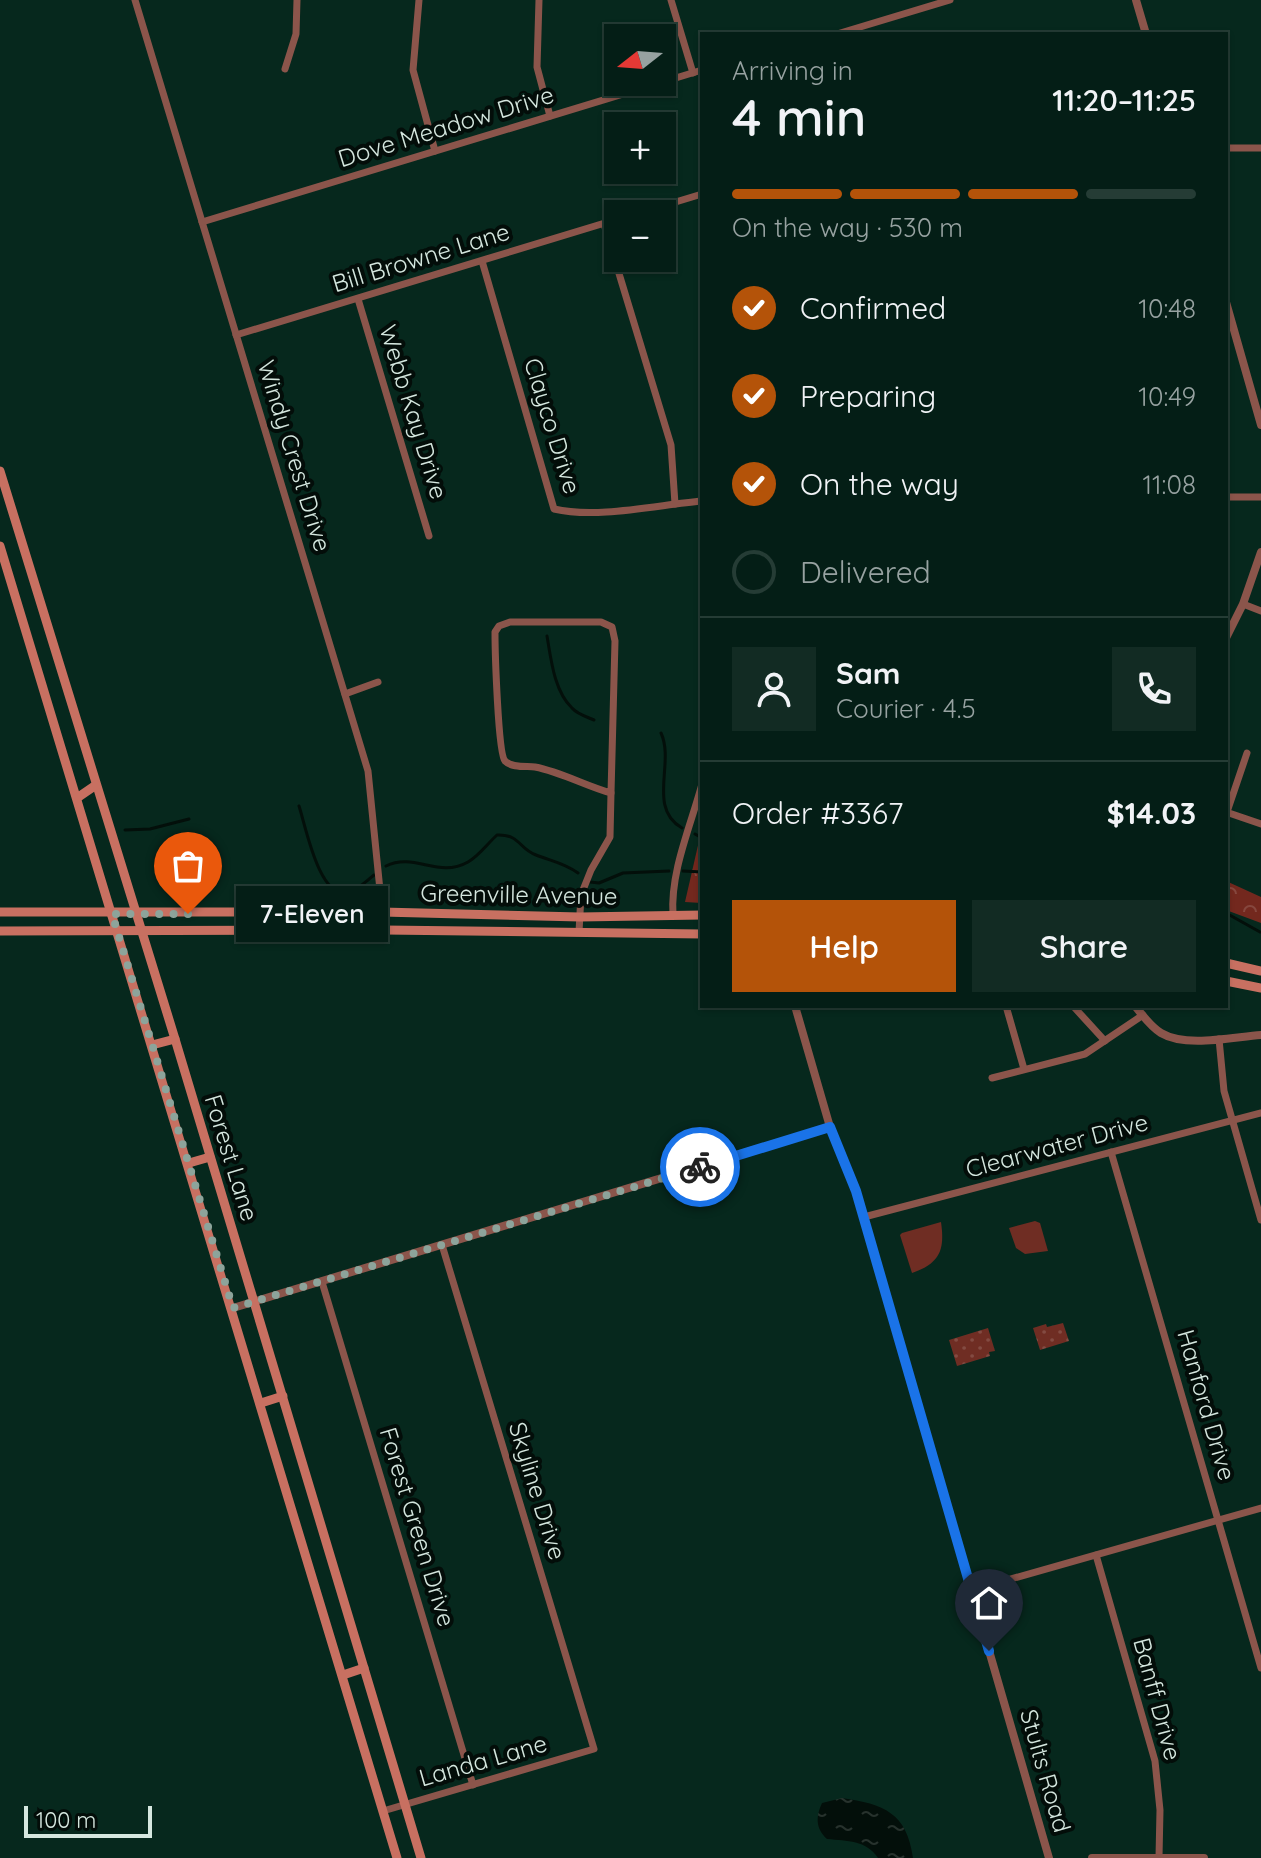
<!DOCTYPE html>
<html lang="en">
<head>
<meta charset="utf-8">
<style>
	body { margin:0; font-family:Quicksand,sans-serif; background:#122b23; color:#f1f3f6; height:100vh; display:flex; flex-direction:column; font-size:30px; white-space:nowrap }
	* { box-sizing:border-box; margin:0 }
	p { font-size:26px; color:#97a2a1 }
	.icon { flex:none; width:44px; height:44px; fill:none; stroke:currentColor; stroke-width:2; stroke-linecap:round; stroke-linejoin:round }
	.map { position:relative; flex:1; overflow:hidden }
	.details { position:absolute; left:700px; top:32px; width:528px; height:976px; display:flex; flex-direction:column; background:#041e16; border-radius:0px; box-shadow:0 2px 6px #0004,0 0 0 2px #253c35 }
	.details>* { flex:none }
	.needle { width:52px; rotate:253deg }
	.buttons { position:absolute; left:604px; top:24px; display:grid; gap:16px }
	.buttons a { display:grid; place-items:center; width:72px; height:72px; border-radius:0px; background:#041e16; box-shadow:0 2px 6px #0004,0 0 0 2px #253c35; font-size:40px }
	.scale { position:absolute; left:24px; bottom:20px; width:128px; box-sizing:border-box; padding-left:8px; border:4px solid #d5e7df; border-top:0; font-size:22px; line-height:28px; white-space:nowrap; color:#d5e7df; -webkit-text-stroke:6px #030d09; paint-order:stroke }
	.pin { position:absolute; display:grid; place-items:center; width:68px; height:68px; color:#fff; margin:-82px -34px; border-radius:50% 50% 50% 0; rotate:-45deg; box-shadow:0 0 8px #0007 }
	.pin .icon { rotate:45deg }
	.courier { position:absolute; display:grid; place-items:center; width:80px; height:80px; margin:-40px; border:6px solid #1a73e8; border-radius:50%; background:#fff; color:#222; box-shadow:0 2px 10px #0007 }
	.bubble { position:absolute; height:56px; border-radius:0px; background:#041e16; box-shadow:0 2px 6px #0004,0 0 0 2px #253c35; font-size:26px; font-weight:600; line-height:56px; text-align:center }
	.headline em { font-style:normal; font-weight:600 }
	.headline div { display:flex; flex-direction:column-reverse }
	.headline { display:flex; align-items:center; justify-content:space-between; height:136px; padding:0 32px }
	h1 { font-size:52px; font-weight:600; line-height:60px }
	.bar { display:grid; grid-template-columns:repeat(4,1fr); gap:12px 8px; align-content:center; height:96px; padding:0 32px }
	.bar i { height:10px; border-radius:6px; background:#253c35 }
	.bar .current { background:#b45309 }
	.bar p { grid-column:span 4 }
	.line { display:flex; align-items:center; gap:20px; padding:0 32px; border-top:2px solid #253c35 }
	.line div { flex:1 }
	.round { display:grid; place-items:center; flex:none; width:84px; height:84px; border-radius:0px; background:#122b23 }
	ol { padding:0 32px; list-style:none }
	li { display:flex; align-items:center; gap:24px; height:88px }
	li p { margin-inline-start:auto }
	li .icon { padding:8px; border-radius:50%; background:#b45309; color:#fff; stroke-width:4 }
	li:last-child { color:#97a2a1 }
	li i { width:44px; height:44px; border:4px solid #253c35; border-radius:50% }
	.action { display:flex; gap:16px; margin-top:auto; padding:16px 32px }
	.action a { flex:1; height:92px; border-radius:0px; background:#b45309; color:#fff; font-size:32px; font-weight:600; line-height:92px; text-align:center }
	.action a+a { background:#122b23; color:#f1f3f6 }
	.map>svg:first-child { display:block }
	.grass { fill:url(#grass-dots) }
	.forest { fill:url(#forest-crowns) }
	.pitch { fill:#6f2d23 }
	.water { fill:url(#water-ripples) }
	.lines { fill:none; stroke-linecap:round; stroke-linejoin:round }
	.stream { stroke:#030f0a; stroke-width:3 }
	.minor { stroke:#8b554b; stroke-width:7 }
	.tertiary { stroke:#8b554b; stroke-width:8 }
	.secondary { stroke:#c87061; stroke-width:9 }
	.done { stroke:#8da49b; stroke-width:8; stroke-dasharray:0 14.4 }
	.route { stroke:#1a73e8; stroke-width:10 }
	.labels { text-anchor:middle; stroke-width:8; stroke-linejoin:round; paint-order:stroke }
	.street-label { font-size:24px; fill:#d5e7df; stroke:#030d09 }
</style>
</head>
<body>
<div class="map">
<svg width="1261" height="1858" viewBox="0 0 1261 1858">
	<defs>
		<pattern id="grass-dots" width="8" height="8" patternUnits="userSpaceOnUse" patternTransform="scale(2)"><rect width="8" height="8" fill="#6f2d23"/><path d="M2 2h.1M6 6h.1" fill="none" stroke="#834b42" stroke-width="1.8" stroke-linecap="round"/></pattern>
		<pattern id="forest-crowns" width="20" height="18" patternUnits="userSpaceOnUse" patternTransform="scale(2)"><rect width="20" height="18" fill="#73281e"/><path d="M2 6a3 3 0 1 1 6 0M12 15a3 3 0 1 1 6 0" fill="none" stroke="#86473e"/></pattern>
		<pattern id="water-ripples" width="26" height="14" patternUnits="userSpaceOnUse" patternTransform="scale(2)"><rect width="26" height="14" fill="#030f0a"/><path d="M2 4q2-2 4 0t4 0M15 11q2-2 4 0t4 0" fill="none" stroke="#27322d"/></pattern>
	</defs>
	<rect width="100%" height="100%" fill="#06281d"/>
	<g class="grass">
		<path d="M1063 1323 1069 1341 1040 1350 1033 1328 1046 1324 1047 1327Z"/>
		<path d="M988 1328 995 1351 989 1352 990 1356 957 1366 949 1340Z"/>
	</g>
	<g class="forest">
		<path d="M702 828V903L685 902Z"/>
		<path d="M1226 881 1261 897V923L1226 910Z"/>
	</g>
	<g class="pitch">
		<path d="M1035 1221 1040 1223 1048 1251 1025 1254 1016 1248 1009 1228Z"/>
		<path d="M941 1222C945 1250 940 1263 912 1273L900 1235 902 1233Z"/>
	</g>
	<path class="water" d="M842 1798C884 1804 907 1813 913 1858H878C866 1840 847 1841 827 1839 815 1828 816 1816 822 1803Z"/>
	<g class="lines">
		<g class="stream">
			<path d="M547 636C551 659 554 691 572 708 577 714 587 717 594 720"/>
			<path d="M661 733C675 763 647 808 682 828"/>
			<path d="M299 806C306 827 319 899 348 893 356 891 367 881 374 875"/>
			<path d="M125 830 150 829 189 819"/>
			<path d="M695 834 702 838"/>
			<path d="M386 866C415 852 438 879 468 862 479 856 488 843 497 835 520 834 519 849 536 855 551 861 564 863 578 873"/>
			<path d="M683 871 702 872"/>
			<path d="M590 882 599 883 623 873 669 871"/>
			<path d="M1226 913 1260 932"/>
		</g>
		<g class="minor">
			<path d="M135 0 368 771 384 930"/>
			<path d="M419 0 413 70 435 151"/>
			<path d="M539 0 537 67 550 116"/>
			<path d="M671 0 693 73"/>
			<path d="M837 34 950 0"/>
			<path d="M285 69 296 34 297 0"/>
			<path d="M1226 148H1261"/>
			<path d="M636 214 702 194"/>
			<path d="M202 222 702 70"/>
			<path d="M604 224 671 445 675 504"/>
			<path d="M482 261 554 509C597 519 657 505 702 501"/>
			<path d="M358 299 429 536"/>
			<path d="M236 335 618 219"/>
			<path d="M1226 497H1261"/>
			<path d="M1243 604 1261 611"/>
			<path d="M510 622H601L612 627 615 641 611 793C586 786 561 772 535 767 526 766 512 768 505 761 498 754 495 649 495 632L499 626Z"/>
			<path d="M345 694 378 682"/>
			<path d="M1226 812 1261 824"/>
			<path d="M1227 812 1247 753"/>
			<path d="M673 915C670 872 691 825 702 784"/>
			<path d="M579 932 581 895 591 870 610 837 611 793"/>
			<path d="M1006 1006 1024 1069"/>
			<path d="M1073 1006 1105 1041"/>
			<path d="M1219 1039 1224 1091 1261 1220"/>
			<path d="M992 1078 1085 1054 1143 1015"/>
			<path d="M1111 1152 1261 1668"/>
			<path d="M864 1217 1261 1113"/>
			<path d="M322 1282 473 1785"/>
			<path d="M1096 1555 1155 1761 1160 1810 1159 1857"/>
			<path d="M972 1590 1261 1508"/>
			<path d="M383 1811 594 1749 442 1245"/>
		</g>
		<g class="tertiary">
			<path d="M1136 0 1146 34"/>
			<path d="M1226 302 1261 425"/>
			<path d="M1226 638 1243 604 1261 552"/>
			<path d="M795 1006 830 1127 856 1191 1049 1858"/>
			<path d="M1135 1006C1143 1016 1151 1027 1161 1033 1186 1048 1233 1037 1261 1035"/>
			<path d="M233 1308 830 1127"/>
			<path d="M1092 1858H1204"/>
		</g>
		<g class="secondary">
			<path d="M0 471 175 1039 421 1858"/>
			<path d="M0 546 397 1858"/>
			<path d="M77 798 96 785"/>
			<path d="M0 912H382L580 917 702 915"/>
			<path d="M252 929 271 922H300L307 912"/>
			<path d="M0 931 384 930 702 934"/>
			<path d="M1226 963 1261 971"/>
			<path d="M1226 981 1261 988"/>
			<path d="M152 1045 175 1039"/>
			<path d="M189 1163 210 1157"/>
			<path d="M261 1403 283 1396"/>
			<path d="M343 1675 364 1668"/>
		</g>
	</g>
	<g class="lines">
		<path class="done" d="M188 914H112L233 1308 700 1167"/>
		<path class="route" d="M700 1167 830 1127 856 1191 989 1651"/>
	</g>
	<g class="labels">
		<g class="street-label">
			<text transform="translate(446 127) rotate(-17)" y="8">Dove Meadow Drive</text>
			<text transform="translate(421 258) rotate(-17)" y="8">Bill Browne Lane</text>
			<text transform="translate(413 412) rotate(73)" y="8">Webb Kay Drive</text>
			<text transform="translate(552 426) rotate(73)" y="8">Clayco Drive</text>
			<text transform="translate(294 456) rotate(73)" y="8">Windy Crest Drive</text>
			<text transform="translate(519 895) rotate(1)" y="8">Greenville Avenue</text>
			<text transform="translate(1057 1146) rotate(-15)" y="8">Clearwater Drive</text>
			<text transform="translate(231 1158) rotate(73)" y="8">Forest Lane</text>
			<text transform="translate(1206 1405) rotate(74)" y="8">Hanford Drive</text>
			<text transform="translate(537 1491) rotate(73)" y="8">Skyline Drive</text>
			<text transform="translate(417 1527) rotate(73)" y="8">Forest Green Drive</text>
			<text transform="translate(1157 1699) rotate(75)" y="8">Banff Drive</text>
			<text transform="translate(483 1761) rotate(-16)" y="8">Landa Lane</text>
			<text transform="translate(1045 1771) rotate(74)" y="8">Stults Road</text>
		</g>
	</g>
</svg>
<div class="buttons">
<a><svg class="needle" viewBox="-14 -14 28 28"><path d="M0-13l5 13h-10z" fill="#e53935"/><path d="M0 13l5-13h-10z" fill="#97a2a1"/></svg></a>
<a>+</a>
<a>−</a>
</div>
<div class="scale">100 m</div>
<div class="pin" style="left:188px;top:914px;background:#ea580c"><svg class="icon" aria-label="bag" viewBox="0 0 24 24"><path d="M5 8h14l-1 12H6zM9 8a3 3 0 0 1 6 0"/></svg></div>
<div class="pin" style="left:989px;top:1651px;background:#1f2937"><svg class="icon" aria-label="home" viewBox="0 0 24 24"><path d="M3 11l9-7 9 7M6 9v11h12V9"/></svg></div>
<div class="courier" style="left:700px;top:1167px"><svg class="icon" aria-label="bike" viewBox="0 0 24 24"><circle cx="6" cy="16" r="4"/><circle cx="18" cy="16" r="4"/><path d="M6 16l4-8h5l3 8M10 8l3 8H6M13 5h3"/></svg></div>
<div class="bubble" style="left:236px;top:886px;width:152px">7-Eleven</div>
<section class="details">
<div class="headline"><div><h1>4 min</h1><p>Arriving in</p></div><em>11:20–11:25</em></div>
<div class="bar"><i class="current"></i><i class="current"></i><i class="current"></i><i></i><p>On the way · 530 m</p></div>
<ol>
<li><svg class="icon" aria-label="check" viewBox="0 0 24 24"><path d="M5 12l5 5 9-10"/></svg>Confirmed<p>10:48</p></li>
<li><svg class="icon" aria-label="check" viewBox="0 0 24 24"><path d="M5 12l5 5 9-10"/></svg>Preparing<p>10:49</p></li>
<li><svg class="icon" aria-label="check" viewBox="0 0 24 24"><path d="M5 12l5 5 9-10"/></svg>On the way<p>11:08</p></li>
<li><i></i>Delivered</li>
</ol>
<div class="line" style="height:144px"><a class="round"><svg class="icon" aria-label="person" viewBox="0 0 24 24"><circle cx="12" cy="8" r="4"/><path d="M4 21q1-7 8-7t8 7"/></svg></a><div><b>Sam</b><p>Courier · 4.5</p></div><a class="round"><svg class="icon" aria-label="phone" viewBox="0 0 24 24"><path d="M5 4h4l2 5-3 2q2 4 5 5l2-3 5 2v4C11 20 4 13 5 4z"/></svg></a></div>
<div class="line" style="height:104px"><div>Order #3367</div><b>$14.03</b></div>
<div class="action"><a>Help</a><a>Share</a></div>
</section>
</div>
</body>
</html>
